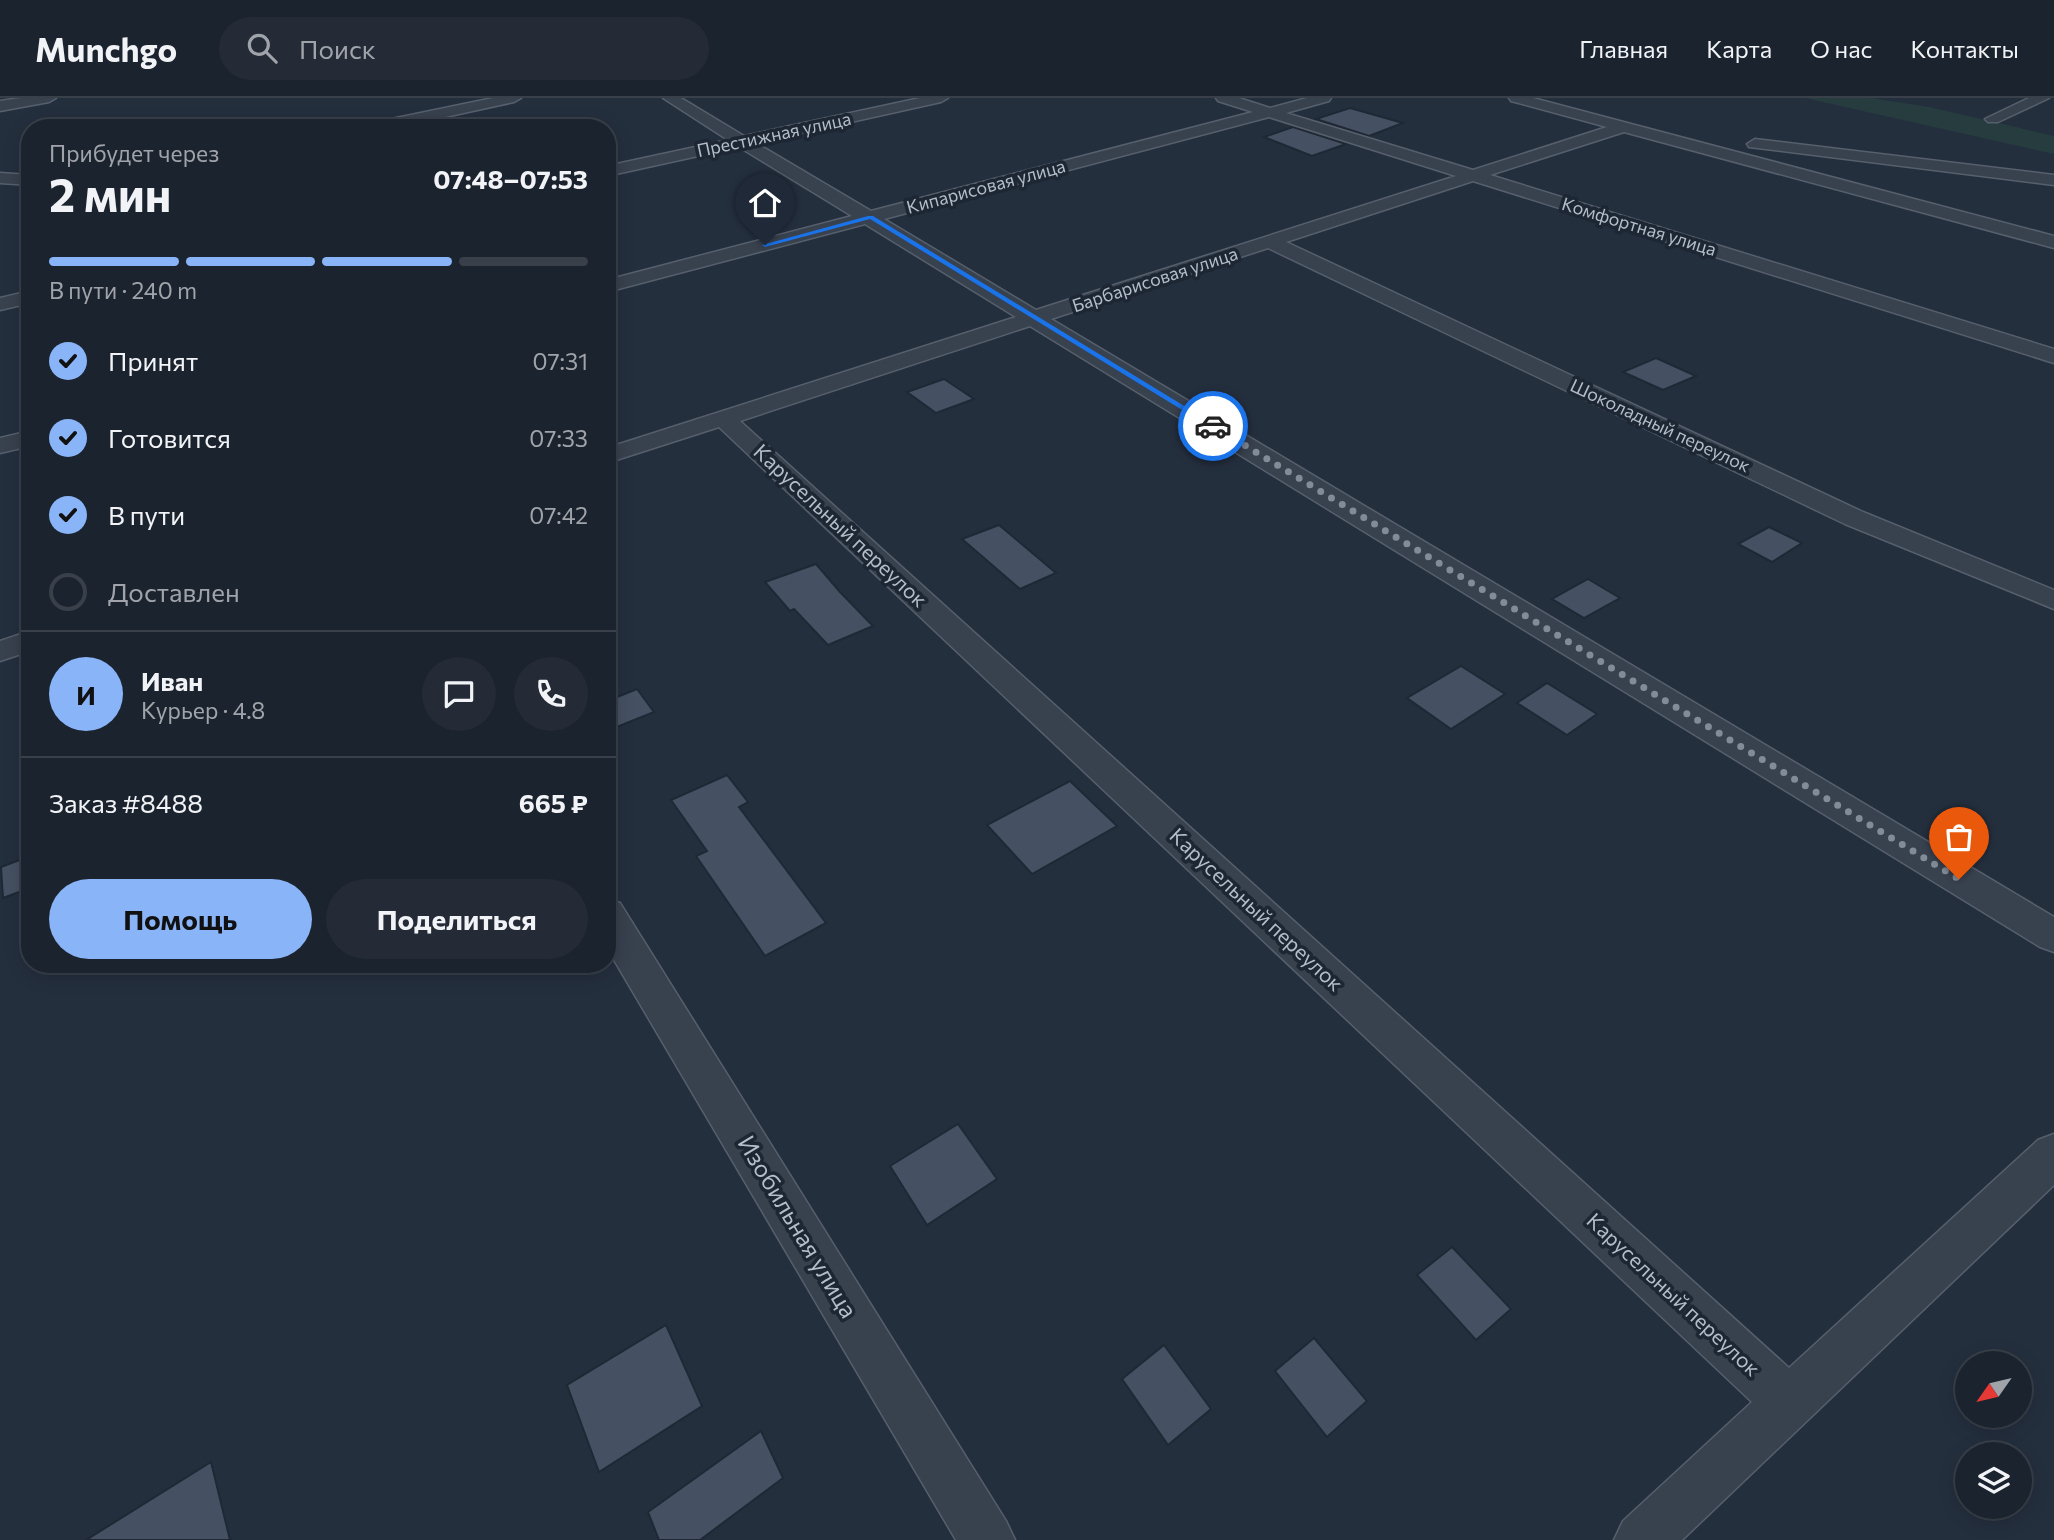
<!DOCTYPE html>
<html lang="ru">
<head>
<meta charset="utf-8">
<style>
	body { margin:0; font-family:Commissioner,sans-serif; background:#242b36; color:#f1f3f6; height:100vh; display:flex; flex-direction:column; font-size:26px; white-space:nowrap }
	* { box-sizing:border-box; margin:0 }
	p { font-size:23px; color:#a0a4aa }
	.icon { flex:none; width:38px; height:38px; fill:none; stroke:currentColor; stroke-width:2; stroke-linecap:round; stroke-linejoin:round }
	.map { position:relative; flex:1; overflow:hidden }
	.side { position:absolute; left:21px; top:21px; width:595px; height:854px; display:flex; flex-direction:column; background:#1b232e; border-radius:28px; box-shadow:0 4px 18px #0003,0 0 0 2px #39404a }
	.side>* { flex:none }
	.needle { width:46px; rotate:236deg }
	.buttons { position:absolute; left:1955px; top:1253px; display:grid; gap:14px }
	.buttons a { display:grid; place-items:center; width:77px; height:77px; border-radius:50%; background:#1b232e; box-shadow:0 4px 18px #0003,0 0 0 2px #39404a; font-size:35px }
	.pin { position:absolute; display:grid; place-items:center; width:60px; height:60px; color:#fff; margin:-72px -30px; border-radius:50% 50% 50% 0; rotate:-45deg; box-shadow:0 0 7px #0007 }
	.pin .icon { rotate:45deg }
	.courier { position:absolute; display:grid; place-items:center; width:70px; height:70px; margin:-35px; border:5px solid #1a73e8; border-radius:50%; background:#fff; color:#222; box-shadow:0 2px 9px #0007 }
	.headline em { font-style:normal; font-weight:700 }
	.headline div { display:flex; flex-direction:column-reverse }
	.headline { display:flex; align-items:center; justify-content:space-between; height:119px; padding:0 28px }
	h1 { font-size:46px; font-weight:700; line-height:52px }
	.bar { display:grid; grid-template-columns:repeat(4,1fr); gap:10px 7px; align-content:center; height:84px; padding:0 28px }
	.bar i { height:9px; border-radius:5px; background:#39404a }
	.bar .current { background:#8ab4f8 }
	.bar p { grid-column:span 4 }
	.line { display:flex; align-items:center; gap:18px; padding:0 28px; border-top:2px solid #39404a }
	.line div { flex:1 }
	.round { display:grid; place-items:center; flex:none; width:74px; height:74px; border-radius:37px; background:#242b36 }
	ol { padding:0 28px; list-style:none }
	li { display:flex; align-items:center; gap:21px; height:77px }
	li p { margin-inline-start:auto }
	li .icon { padding:7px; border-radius:50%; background:#8ab4f8; color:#111; stroke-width:4 }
	li:last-child { color:#a0a4aa }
	li i { width:38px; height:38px; border:4px solid #39404a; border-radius:50% }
	.button { display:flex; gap:14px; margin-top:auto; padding:14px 28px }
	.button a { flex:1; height:80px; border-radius:42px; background:#8ab4f8; color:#111; font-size:28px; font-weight:700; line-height:80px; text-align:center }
	.button a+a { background:#242b36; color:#f1f3f6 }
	header { display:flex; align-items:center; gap:42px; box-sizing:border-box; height:98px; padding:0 35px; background:#1b232e; border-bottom:2px solid #39404a }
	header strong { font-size:33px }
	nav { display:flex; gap:38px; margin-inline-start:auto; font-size:24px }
	.search { width:490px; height:63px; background:#242b36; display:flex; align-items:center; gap:18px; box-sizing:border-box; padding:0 24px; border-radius:38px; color:#a0a4aa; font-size:26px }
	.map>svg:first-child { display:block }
	.green { fill:#263c3f }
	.building { fill:#455162; stroke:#1f2835; stroke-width:2 }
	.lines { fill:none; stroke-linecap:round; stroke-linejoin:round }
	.minor-casing { stroke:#565f6c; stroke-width:3 }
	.minor { fill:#38414e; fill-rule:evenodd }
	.route { fill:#1a73e8 }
	.done { stroke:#828b98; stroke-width:7; stroke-dasharray:0 12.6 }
	.labels { text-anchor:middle; stroke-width:7; stroke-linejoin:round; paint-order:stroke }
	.far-street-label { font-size:18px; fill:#b4bcc9; stroke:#1d2633 }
	.street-label { font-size:21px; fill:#b4bcc9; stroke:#1d2633 }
	.near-street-label { font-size:24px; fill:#b4bcc9; stroke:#1d2633 }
</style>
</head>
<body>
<header>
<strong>Munchgo</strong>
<div class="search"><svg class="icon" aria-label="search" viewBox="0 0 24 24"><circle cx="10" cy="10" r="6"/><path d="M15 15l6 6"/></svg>Поиск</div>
<nav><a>Главная</a><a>Карта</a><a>О нас</a><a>Контакты</a></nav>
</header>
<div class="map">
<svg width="2054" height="1442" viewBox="0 0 2054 1442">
	<rect width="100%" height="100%" fill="#242f3e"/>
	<path class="green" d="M1805 0H1871L1929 9 2054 38V56Z"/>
	<g class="building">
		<path d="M1350 10 1403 25 1369 38 1316 21Z"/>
		<path d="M1293 29 1346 46 1312 58 1264 39Z"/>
		<path d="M1656 260 1696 278 1663 292 1623 274Z"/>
		<path d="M944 281 974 301 936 315 907 294Z"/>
		<path d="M999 427 1056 475 1020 491 962 441Z"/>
		<path d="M1769 429 1802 445 1772 464 1738 446Z"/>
		<path d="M816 466 840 494 873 528 828 547 794 511 790 513 765 484Z"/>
		<path d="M1588 481 1620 500 1584 520 1552 501Z"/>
		<path d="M1461 568 1505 596 1451 631 1407 600Z"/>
		<path d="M1547 585 1597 616 1567 637 1517 605Z"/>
		<path d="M637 591 654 614 607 633V603Z"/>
		<path d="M727 677 748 704 739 709 826 825 765 858 696 758 707 753 671 702Z"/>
		<path d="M1070 683 1117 728 1032 776 987 727Z"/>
		<path d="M30 758V790L3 800 1 769Z"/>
		<path d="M958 1026 997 1081 927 1127 890 1068Z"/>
		<path d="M1452 1149 1511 1211 1476 1242 1417 1177Z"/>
		<path d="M666 1227 702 1308 599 1374 567 1287Z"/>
		<path d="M1314 1240 1367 1303 1327 1339 1275 1273Z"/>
		<path d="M1164 1247 1211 1311 1168 1347 1122 1281Z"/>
		<path d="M761 1333 783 1380 700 1442H659L648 1414Z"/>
		<path d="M211 1364 230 1442H86Z"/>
	</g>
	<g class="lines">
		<g class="minor-casing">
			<g id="minor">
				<path d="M21 0H56L49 4 0 13V3Z"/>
				<path d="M493 0H521L514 4 395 30H364L372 25Z"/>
				<path d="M663 0H681L744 38 920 0H948L941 4 756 45 871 113 1253 14 1218 3 1216 0H1239L1270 10 1307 0H1331L1329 3 1286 15 1473 72 1607 29 1511 3 1509 0H1533L2054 138V150L1624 34 1490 77 2054 251V265L1473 83 1286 144 1863 414 2054 492V511L1845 426 1268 150 1051 221 2054 819V854L2040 849 1030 228 740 323 1789 1270 2038 1042 2054 1036V1087L1682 1442H1614L1623 1423 1752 1304 719 329 607 365V350L1016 219 865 126 607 194V182L852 118 739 49 607 78V68L728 42ZM1269 19 1456 78 1036 212 884 121Z"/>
				<path d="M2029 0H2049L1998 24H1988L1985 21Z"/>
				<path d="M1755 41 2054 77V87L1749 49 1747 46Z"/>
				<path d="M0 75 30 77V87L0 85Z"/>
				<path d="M30 193V205L0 212V200Z"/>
				<path d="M30 333V348L0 355V340Z"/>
				<path d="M30 533V553L0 563V543Z"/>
				<path d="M607 801 620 805 1006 1423 1015 1442H956L607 850Z"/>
			</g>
		</g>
		<use href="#minor" class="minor"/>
	</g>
	<path class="route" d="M868 118H873L1217 328 1210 329 870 121 765 149 762 147Z"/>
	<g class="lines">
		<path class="done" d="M1213 328 1959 781"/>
	</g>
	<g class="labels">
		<g class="far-street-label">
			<text transform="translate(774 37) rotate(-12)" y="6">Престижная улица</text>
			<text transform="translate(986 89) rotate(-15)" y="6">Кипарисовая улица</text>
			<text transform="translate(1639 129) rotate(17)" y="6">Комфортная улица</text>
			<text transform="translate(1155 182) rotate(-18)" y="6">Барбарисовая улица</text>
			<text transform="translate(1660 328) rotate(25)" y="6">Шоколадный переулок</text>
		</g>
		<g class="street-label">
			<text transform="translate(840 428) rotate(43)" y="7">Карусельный переулок</text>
			<text transform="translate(1256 812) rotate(43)" y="7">Карусельный переулок</text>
			<text transform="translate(1673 1197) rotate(43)" y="7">Карусельный переулок</text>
		</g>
		<g class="near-street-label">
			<text transform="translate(797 1129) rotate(59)" y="8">Изобильная улица</text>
		</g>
	</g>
</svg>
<div class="buttons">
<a><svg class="needle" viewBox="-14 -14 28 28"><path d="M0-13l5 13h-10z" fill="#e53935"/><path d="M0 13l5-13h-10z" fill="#a0a4aa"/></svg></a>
<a><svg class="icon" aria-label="layers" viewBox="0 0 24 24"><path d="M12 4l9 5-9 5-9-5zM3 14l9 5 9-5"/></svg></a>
</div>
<div class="pin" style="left:1959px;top:781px;background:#ea580c"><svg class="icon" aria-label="bag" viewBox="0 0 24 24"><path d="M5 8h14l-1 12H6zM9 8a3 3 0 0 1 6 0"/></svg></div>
<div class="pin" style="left:765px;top:147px;background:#1f2937"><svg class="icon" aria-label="home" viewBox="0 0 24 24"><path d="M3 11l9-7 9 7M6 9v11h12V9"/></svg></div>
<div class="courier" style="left:1213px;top:328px"><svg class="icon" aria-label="car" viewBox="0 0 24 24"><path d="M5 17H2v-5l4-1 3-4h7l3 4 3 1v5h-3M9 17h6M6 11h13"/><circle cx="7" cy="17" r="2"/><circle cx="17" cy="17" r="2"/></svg></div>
<section class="side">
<div class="headline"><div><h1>2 мин</h1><p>Прибудет через</p></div><em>07:48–07:53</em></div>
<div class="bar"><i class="current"></i><i class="current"></i><i class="current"></i><i></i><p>В пути · 240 m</p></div>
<ol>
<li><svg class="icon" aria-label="check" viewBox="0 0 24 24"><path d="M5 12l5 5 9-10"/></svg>Принят<p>07:31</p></li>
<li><svg class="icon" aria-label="check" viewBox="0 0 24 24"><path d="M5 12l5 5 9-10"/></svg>Готовится<p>07:33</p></li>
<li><svg class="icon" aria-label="check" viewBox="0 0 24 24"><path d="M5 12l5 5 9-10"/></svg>В пути<p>07:42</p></li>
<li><i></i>Доставлен</li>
</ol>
<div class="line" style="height:126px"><b class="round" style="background:#8ab4f8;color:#111">И</b><div><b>Иван</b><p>Курьер · 4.8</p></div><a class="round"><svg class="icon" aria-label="chat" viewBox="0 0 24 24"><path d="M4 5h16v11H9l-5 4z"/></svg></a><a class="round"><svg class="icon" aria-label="phone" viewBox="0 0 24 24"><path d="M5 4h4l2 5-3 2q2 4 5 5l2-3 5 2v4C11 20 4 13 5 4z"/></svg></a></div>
<div class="line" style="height:91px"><div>Заказ #8488</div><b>665 ₽</b></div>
<div class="button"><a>Помощь</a><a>Поделиться</a></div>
</section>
</div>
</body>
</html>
